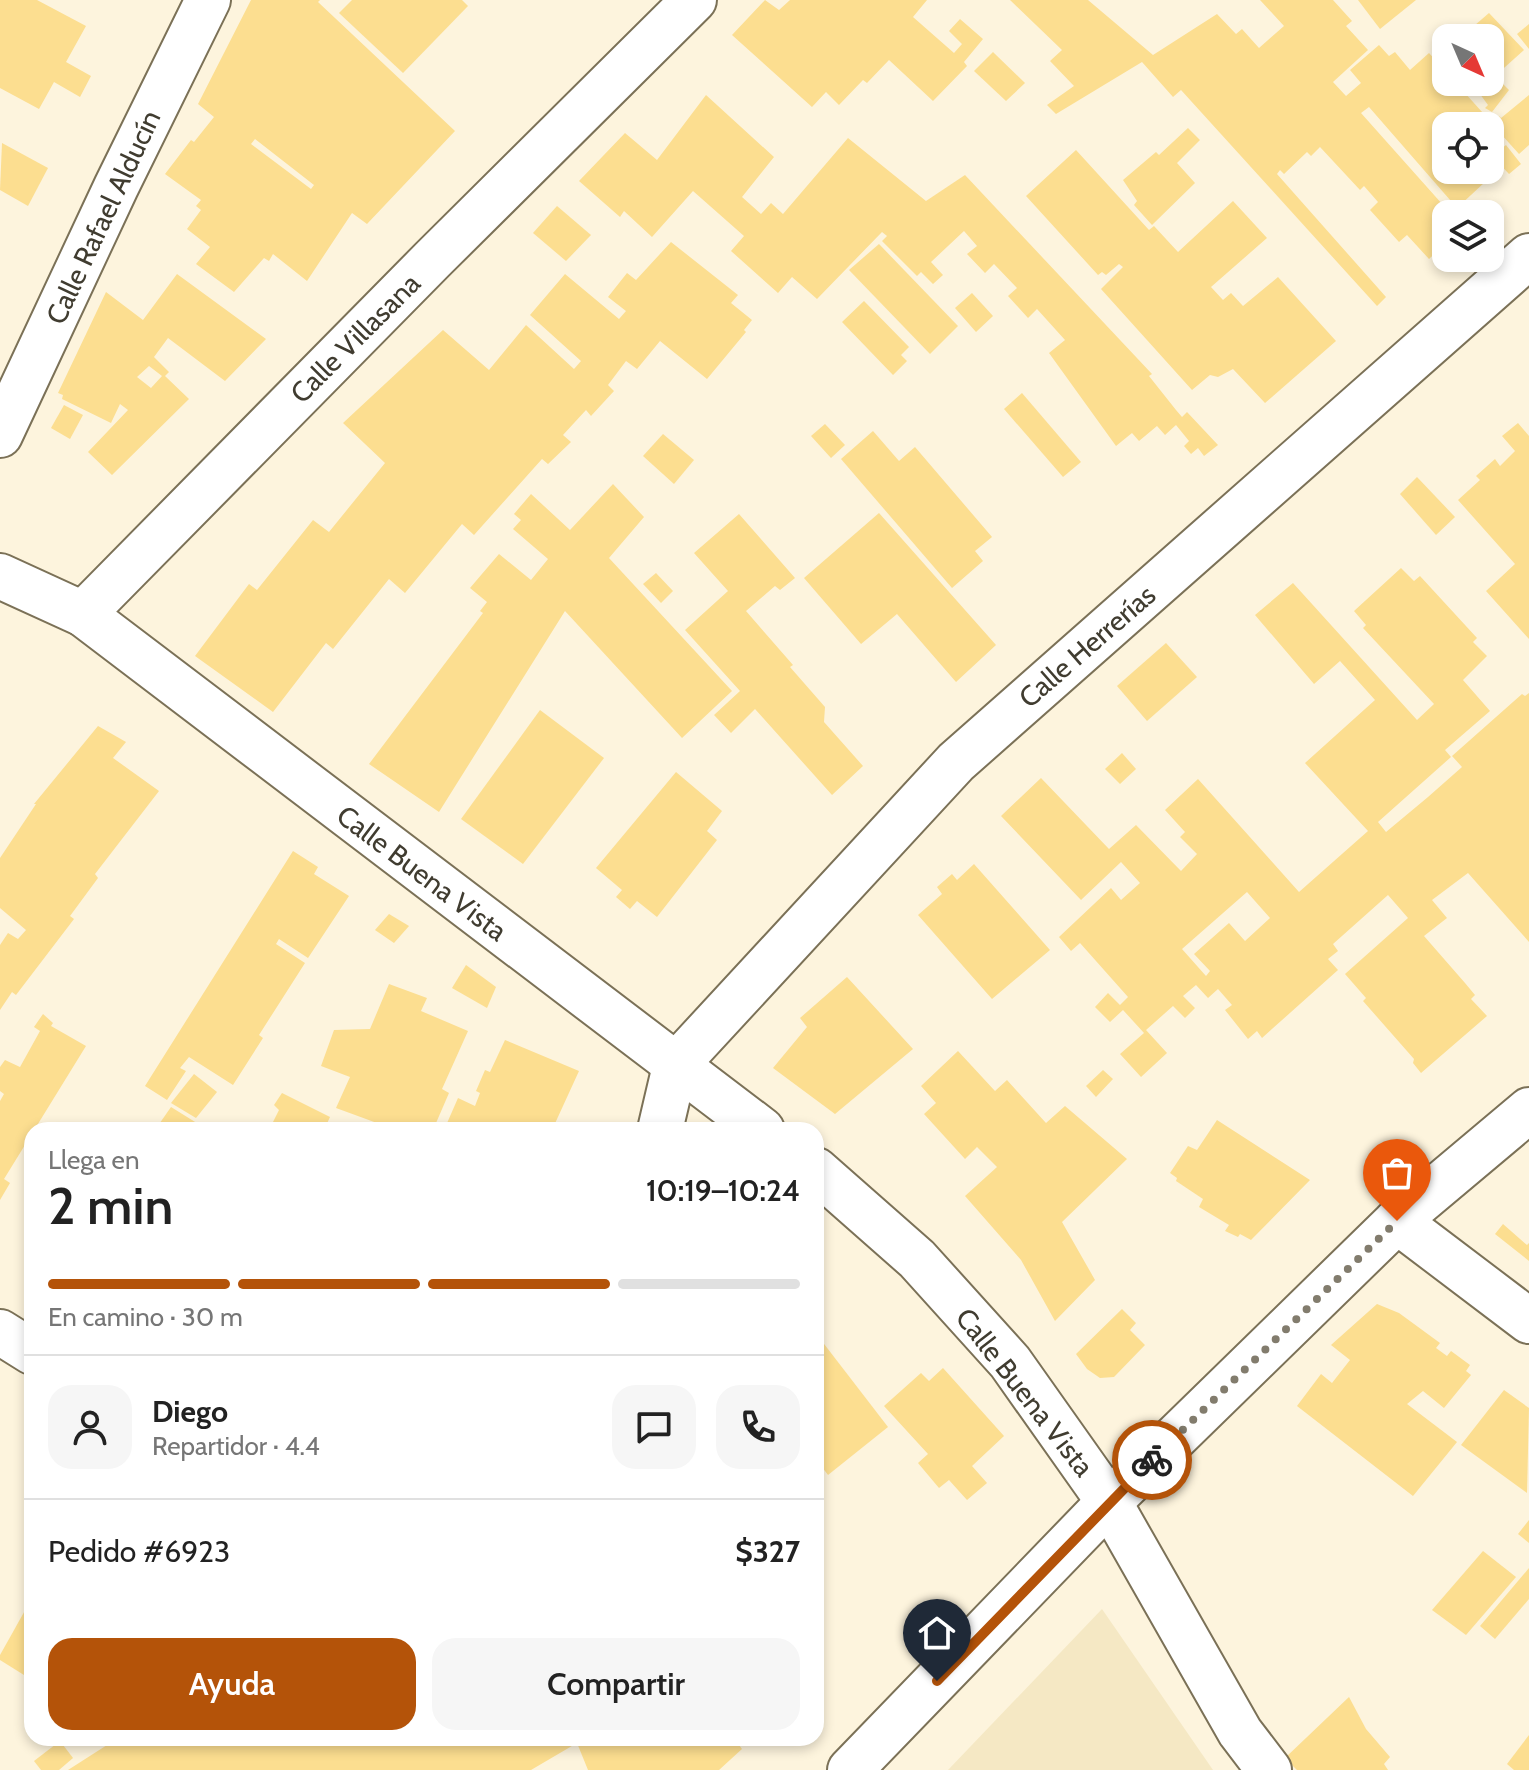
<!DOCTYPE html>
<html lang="es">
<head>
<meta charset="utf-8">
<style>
	body { margin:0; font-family:Cabin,sans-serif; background:#f6f6f6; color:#222; height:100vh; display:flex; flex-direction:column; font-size:30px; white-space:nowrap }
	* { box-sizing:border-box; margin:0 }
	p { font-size:26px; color:#767676 }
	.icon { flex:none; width:44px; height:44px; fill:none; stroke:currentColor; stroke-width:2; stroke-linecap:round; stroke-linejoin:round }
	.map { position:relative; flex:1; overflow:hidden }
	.details { position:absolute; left:24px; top:1122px; width:800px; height:624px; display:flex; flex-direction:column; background:#fff; border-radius:24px; box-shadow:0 4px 12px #0003 }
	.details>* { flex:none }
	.needle { width:52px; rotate:136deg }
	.fabs { position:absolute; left:1432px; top:24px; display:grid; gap:16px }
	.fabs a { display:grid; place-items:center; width:72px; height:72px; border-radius:16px; background:#fff; box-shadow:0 4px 12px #0003; font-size:40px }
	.pin { position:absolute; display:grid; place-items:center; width:68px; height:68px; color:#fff; margin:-82px -34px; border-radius:50% 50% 50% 0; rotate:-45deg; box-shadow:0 0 8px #0007 }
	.pin .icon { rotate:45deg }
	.courier { position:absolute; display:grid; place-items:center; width:80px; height:80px; margin:-40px; border:6px solid #b45309; border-radius:50%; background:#fff; color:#222; box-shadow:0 2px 10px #0007 }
	.summary em { font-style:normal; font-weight:600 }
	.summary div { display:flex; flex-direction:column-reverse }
	.summary { display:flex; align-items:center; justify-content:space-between; height:136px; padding:0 24px }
	h1 { font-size:52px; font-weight:600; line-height:60px }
	.bar { display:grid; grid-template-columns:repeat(4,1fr); gap:12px 8px; align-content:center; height:96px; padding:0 24px }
	.bar i { height:10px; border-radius:6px; background:#e0e0e0 }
	.bar .selected { background:#b45309 }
	.bar p { grid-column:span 4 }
	.line { display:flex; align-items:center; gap:20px; padding:0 24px; border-top:2px solid #e0e0e0 }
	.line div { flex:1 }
	.round { display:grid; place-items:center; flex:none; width:84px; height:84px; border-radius:24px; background:#f6f6f6 }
	.primary-button { display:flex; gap:16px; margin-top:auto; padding:16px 24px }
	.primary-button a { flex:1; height:92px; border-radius:24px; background:#b45309; color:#fff; font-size:32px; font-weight:600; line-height:92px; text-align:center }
	.primary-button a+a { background:#f6f6f6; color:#222 }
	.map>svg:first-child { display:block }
	.built { fill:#f5e8c4 }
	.building { fill:#fcde90; fill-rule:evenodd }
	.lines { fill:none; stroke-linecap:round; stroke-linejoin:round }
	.minor-casing { stroke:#7b7157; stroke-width:48 }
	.minor { stroke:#fff; stroke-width:44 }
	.done { stroke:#827c6d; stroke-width:8; stroke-dasharray:0 14.4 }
	.route { stroke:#b45309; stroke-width:10 }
	.labels { text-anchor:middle; stroke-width:6; stroke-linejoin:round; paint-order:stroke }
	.street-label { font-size:28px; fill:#403c30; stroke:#fff }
</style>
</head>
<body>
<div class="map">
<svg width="1529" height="1770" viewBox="0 0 1529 1770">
	<rect width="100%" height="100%" fill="#fdf4dd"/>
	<path class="built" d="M1102 1609 1213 1770H948Z"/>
	<g class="building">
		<path d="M0 0H37L86 26 66 62 91 76 80 97 54 82 39 109 0 88Z"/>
		<path d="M251 0H320L318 2 455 131 367 224 352 213 307 281 273 254 269 261 264 258 234 292 196 264 210 247 187 229 201 210 196 206 201 200 165 174 191 140 194 142 214 117 198 104ZM255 139 314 185 311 189 251 144Z"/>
		<path d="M352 0H462L468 6 403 73 339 13Z"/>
		<path d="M765 0 779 10 790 0H927L913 17 954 53 962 44 949 31 960 19 983 39 964 62 967 66 933 101 889 60 867 83 863 80 839 105 826 92 812 107 732 35Z"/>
		<path d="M1010 0H1088L1153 55 1217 14 1236 34 1242 29 1259 48 1284 26 1260 0H1333L1352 21 1346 26 1368 50 1333 82 1346 96 1361 83 1350 70 1379 45 1389 56 1395 52 1410 70 1429 53 1446 72V82H1455L1492 123 1489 126H1446V170H1482L1477 174 1485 182 1457 208 1369 107 1361 113 1451 214H1446V243L1429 259 1407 235 1399 242 1370 210 1378 202 1364 186 1360 190 1320 147 1311 156 1307 152 1284 174 1280 170 1277 174 1386 297 1377 306 1181 90 1173 97 1142 62 1056 114 1047 105 1074 86 1050 61 1062 50Z"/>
		<path d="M1358 0H1416L1380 29Z"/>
		<path d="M1489 13 1524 50 1495 76 1509 90 1492 112 1485 108 1488 105 1477 90 1475 92 1466 82H1490V38H1460Z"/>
		<path d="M1529 24V49L1517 34Z"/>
		<path d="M993 52 1025 83 1006 101 974 71Z"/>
		<path d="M706 95 774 157 742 197 761 214 771 203 783 214 848 138 926 201 965 175 1152 374 1149 376 1176 410 1182 417 1187 412 1218 445 1204 456 1198 448 1191 454 1184 446 1189 441 1176 425 1165 435 1157 426 1139 441 1132 433 1116 446 1049 353 1065 340 1037 309 1028 318 1008 296 1017 288 994 264 985 273 967 254 977 246 964 231 931 262 943 275 933 284 921 272 917 276 882 241 887 236 882 232 817 299 792 277 778 293 731 251 744 236 693 191 652 237 624 211 620 217 579 181 625 133 657 160Z"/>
		<path d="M1529 95V145L1519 154 1491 123 1499 116 1501 118Z"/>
		<path d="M1188 128 1200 140 1177 163 1195 183 1152 225 1134 205 1137 201 1123 180 1156 152 1159 155Z"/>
		<path d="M2 143 48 168 28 206 0 190Z"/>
		<path d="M1506 145 1521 164 1509 174 1495 159 1490 163V148L1495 154Z"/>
		<path d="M1076 150 1149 230 1154 226 1178 252 1233 201 1267 238 1211 287 1223 300 1231 293 1243 306 1278 277 1336 341 1265 403 1233 369 1218 377 1210 375 1192 390 1101 289 1123 267 1119 264 1106 275 1102 272 1098 275 1026 196Z"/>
		<path d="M557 206 591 235 566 261 533 233Z"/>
		<path d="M671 242 738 295 731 303 752 320 744 330 746 332 707 379 660 341 637 369 626 361 608 385 614 391 591 416 586 410 563 435 571 442 548 464 542 459 474 535 462 524 405 593 389 579 333 649 326 643 273 712 195 656 249 584 257 590 313 520 329 532 385 463 343 423 443 330 489 370 526 325 574 369 581 361 530 315 565 274 619 319 626 311 608 297 627 273 636 280Z"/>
		<path d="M879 244 958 326 930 354 849 270Z"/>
		<path d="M177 274 266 339 225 381 168 338 154 357 169 372 165 376 189 399 112 475 88 452 128 410 120 404 111 423 62 399 63 395 58 393 106 292 143 320ZM149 366 162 376 151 388 137 377Z"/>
		<path d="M972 293 993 316 976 332 955 308Z"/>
		<path d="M864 301 909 347 901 355 907 361 893 375 842 322Z"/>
		<path d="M1022 393 1081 462 1063 477 1004 409Z"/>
		<path d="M64 405 83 415 70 439 51 428Z"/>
		<path d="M1518 423 1529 436V639L1486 591 1515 564 1458 500 1480 480 1476 476 1495 459 1500 466 1515 451 1502 436Z"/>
		<path d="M825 424 845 445 831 458 811 436Z"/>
		<path d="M873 431 899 461 915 447 992 537 975 551 983 561 952 588 841 459Z"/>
		<path d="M663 434 694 460 674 484 643 456Z"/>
		<path d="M1417 477 1455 517 1436 535 1400 494Z"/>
		<path d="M613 484 644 517 609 558 732 691 682 738 565 611 439 812 369 764 483 613 480 611 487 602 470 588 499 554 531 580 548 559 513 529 521 520 514 514 531 494 570 530Z"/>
		<path d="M879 513 996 645 956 682 897 614 861 644 804 578Z"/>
		<path d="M739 514 795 578 780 590 775 586 746 611 793 665 790 667 825 707 824 722 863 766 832 795 755 709 731 733 714 715 740 691 685 630 728 591 694 553Z"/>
		<path d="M1401 568 1414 581 1420 576 1477 638 1473 642 1487 656 1463 680 1490 711 1445 750 1451 757 1378 822 1386 832 1428 797 1462 767 1452 756 1522 694 1525 696 1529 693V942L1468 873 1432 900 1447 918 1424 936 1465 983 1475 995 1471 999 1487 1016 1421 1073 1413 1063 1414 1059 1363 1001 1366 998 1345 974 1408 918 1388 895 1333 944 1338 951 1328 959 1338 970 1262 1038 1257 1031 1248 1039 1225 1010 1232 1005 1218 989 1208 998 1196 985 1183 996 1195 1008 1185 1018 1173 1006 1146 1030 1167 1053 1141 1077 1120 1054 1144 1033 1123 1010 1110 1022 1095 1007 1108 993 1120 1005 1128 997 1080 943 1071 951 1059 937 1111 888 1121 900 1140 883 1121 862 1081 900 1001 816 1041 778 1109 849 1136 825 1181 871 1197 854 1180 837 1185 832 1165 810 1198 779 1299 892 1368 831 1305 763 1375 700 1340 661 1314 684 1255 615 1293 583 1417 720 1434 704 1363 628 1366 625 1354 611ZM1247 892 1270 918 1245 941 1229 923 1194 954 1210 971 1206 976 1182 949Z"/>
		<path d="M656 573 673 591 661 603 643 584Z"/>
		<path d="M1166 643 1197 677 1147 721 1117 686Z"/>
		<path d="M540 710 604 758 523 864 461 819Z"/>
		<path d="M98 726 126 742 113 758 159 791 95 874 98 878 70 916 74 919 16 995 12 992 0 1010V945L8 933 18 939 26 930 0 908V858L36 804H34Z"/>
		<path d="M1122 753 1136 769 1120 784 1105 769Z"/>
		<path d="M676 772 722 811 707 831 717 840 657 917 637 901 630 909 616 897 622 890 596 868Z"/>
		<path d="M293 851 318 867 314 874 349 896 308 958 279 939 276 944 305 963 259 1035 263 1038 233 1085 189 1057 180 1068 186 1071 167 1100 145 1086Z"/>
		<path d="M974 864 1050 950 992 999 918 915 942 894 937 887 952 874 957 880Z"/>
		<path d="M389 914 409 926 394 943 375 930Z"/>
		<path d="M466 965 496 987 487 1008 452 988Z"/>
		<path d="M847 977 913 1049 835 1114 773 1068 807 1027 800 1018Z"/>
		<path d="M389 984 427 998 421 1011 468 1031 442 1089 449 1093 433 1130H396L336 1108 350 1077 321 1066 334 1030 370 1029Z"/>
		<path d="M43 1014 53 1023 51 1026 86 1046 4 1179 10 1183 0 1200V1101L4 1094 0 1091V1067L5 1060 20 1067 40 1031 34 1027Z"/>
		<path d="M505 1040 579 1071 552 1130H444L458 1098 475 1106 480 1093 476 1091 485 1070 490 1072Z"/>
		<path d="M958 1051 995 1091 1007 1080 1046 1123 1065 1106 1127 1159 1062 1222 1095 1280 1055 1321 1021 1260 965 1196 997 1167 977 1147 965 1159 924 1114 936 1103 921 1086Z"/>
		<path d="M1103 1070 1113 1079 1096 1097 1086 1086Z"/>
		<path d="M194 1074 217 1092 196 1118 171 1103Z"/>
		<path d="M282 1093 330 1117 324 1130H269L279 1110 274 1105Z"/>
		<path d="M171 1107 208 1130H155Z"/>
		<path d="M1217 1120 1310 1180 1251 1240 1240 1234 1238 1237 1225 1231 1229 1225 1199 1207 1203 1199 1176 1181 1177 1178 1170 1173 1188 1146 1197 1150Z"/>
		<path d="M1503 1224 1527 1245 1529 1243V1261L1495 1234Z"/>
		<path d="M1377 1304 1399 1313 1440 1343 1436 1348 1447 1356 1451 1351 1470 1365 1466 1371 1471 1375 1444 1408 1423 1391 1407 1404 1457 1442 1413 1496 1297 1406 1321 1374 1332 1383 1350 1360 1331 1345Z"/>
		<path d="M1122 1309 1136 1323 1130 1330 1145 1345 1114 1377 1100 1378 1087 1369 1076 1354Z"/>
		<path d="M821 1340 888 1427 828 1475 816 1459V1343Z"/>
		<path d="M943 1368 1004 1436 972 1466 987 1483 967 1500 949 1480 939 1488 918 1463 928 1454 884 1406 921 1373 929 1381Z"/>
		<path d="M1504 1390 1529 1408 1527 1493 1461 1445Z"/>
		<path d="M1529 1520V1543L1518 1534Z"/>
		<path d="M1483 1551 1516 1577 1466 1635 1432 1610Z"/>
		<path d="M1529 1568V1599L1495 1639 1480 1626Z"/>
		<path d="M32 1598V1680L0 1660V1655Z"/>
		<path d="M1349 1697 1366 1729 1390 1757 1384 1764 1388 1770H1297L1285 1758Z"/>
		<path d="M1529 1735V1770H1514L1507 1764Z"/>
		<path d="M118 1738H734L742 1749 719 1770H588L577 1743 531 1770H68Z"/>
		<path d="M60 1741 73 1758 59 1770H41L34 1761Z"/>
	</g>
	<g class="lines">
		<g class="minor-casing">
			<g id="minor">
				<path d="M0 435 116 187 208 0"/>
				<path d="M0 576 83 614 433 259 694 0"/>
				<path d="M83 614 762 1130"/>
				<path d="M660 1130 675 1066 956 762 1529 256"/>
				<path d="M816 1170 917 1259 1010 1362 1109 1502 1240 1732 1269 1770"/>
				<path d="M1397 1221 1529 1321"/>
				<path d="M0 1332 32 1352"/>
				<path d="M850 1770 1109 1502 1397 1221 1529 1110"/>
			</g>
		</g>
		<use href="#minor" class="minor"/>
	</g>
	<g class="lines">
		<path class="done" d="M1152 1460 1397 1221"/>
		<path class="route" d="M937 1681 1152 1460"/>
	</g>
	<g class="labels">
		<g class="street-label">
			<text transform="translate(103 217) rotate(-65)" y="10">Calle Rafael Alducín</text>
			<text transform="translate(355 338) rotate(-45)" y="10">Calle Villasana</text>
			<text transform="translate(1087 646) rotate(-41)" y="10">Calle Herrerías</text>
			<text transform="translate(422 873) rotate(37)" y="10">Calle Buena Vista</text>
			<text transform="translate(1025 1392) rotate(52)" y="10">Calle Buena Vista</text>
		</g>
	</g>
</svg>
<div class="fabs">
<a><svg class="needle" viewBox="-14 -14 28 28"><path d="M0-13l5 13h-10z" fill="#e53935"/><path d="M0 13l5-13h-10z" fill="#767676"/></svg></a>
<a><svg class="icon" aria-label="locate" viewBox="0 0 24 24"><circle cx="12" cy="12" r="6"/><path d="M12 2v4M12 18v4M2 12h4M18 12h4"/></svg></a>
<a><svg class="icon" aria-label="layers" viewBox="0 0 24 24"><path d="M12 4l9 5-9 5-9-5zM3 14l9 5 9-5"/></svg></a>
</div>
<div class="pin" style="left:1397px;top:1221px;background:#ea580c"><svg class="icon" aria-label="bag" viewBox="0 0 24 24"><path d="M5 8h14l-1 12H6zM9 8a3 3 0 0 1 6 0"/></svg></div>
<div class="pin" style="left:937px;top:1681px;background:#1f2937"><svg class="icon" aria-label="home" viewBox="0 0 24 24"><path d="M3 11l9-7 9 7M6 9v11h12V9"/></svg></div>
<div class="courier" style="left:1152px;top:1460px"><svg class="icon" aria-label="bike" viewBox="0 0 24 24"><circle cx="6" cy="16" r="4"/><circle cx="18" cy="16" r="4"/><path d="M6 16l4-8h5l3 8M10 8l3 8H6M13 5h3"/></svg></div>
<section class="details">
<div class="summary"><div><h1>2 min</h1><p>Llega en</p></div><em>10:19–10:24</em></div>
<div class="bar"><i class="selected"></i><i class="selected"></i><i class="selected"></i><i></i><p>En camino · 30 m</p></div>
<div class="line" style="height:144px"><a class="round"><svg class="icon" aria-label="person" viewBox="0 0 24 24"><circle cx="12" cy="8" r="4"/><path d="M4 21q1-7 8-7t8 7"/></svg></a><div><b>Diego</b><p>Repartidor · 4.4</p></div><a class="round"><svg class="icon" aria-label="chat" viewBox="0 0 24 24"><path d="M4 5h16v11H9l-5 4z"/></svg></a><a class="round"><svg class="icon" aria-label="phone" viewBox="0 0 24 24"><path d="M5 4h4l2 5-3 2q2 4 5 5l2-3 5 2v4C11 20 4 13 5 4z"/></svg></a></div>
<div class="line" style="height:104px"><div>Pedido #6923</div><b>$327</b></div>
<div class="primary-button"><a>Ayuda</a><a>Compartir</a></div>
</section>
</div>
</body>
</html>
